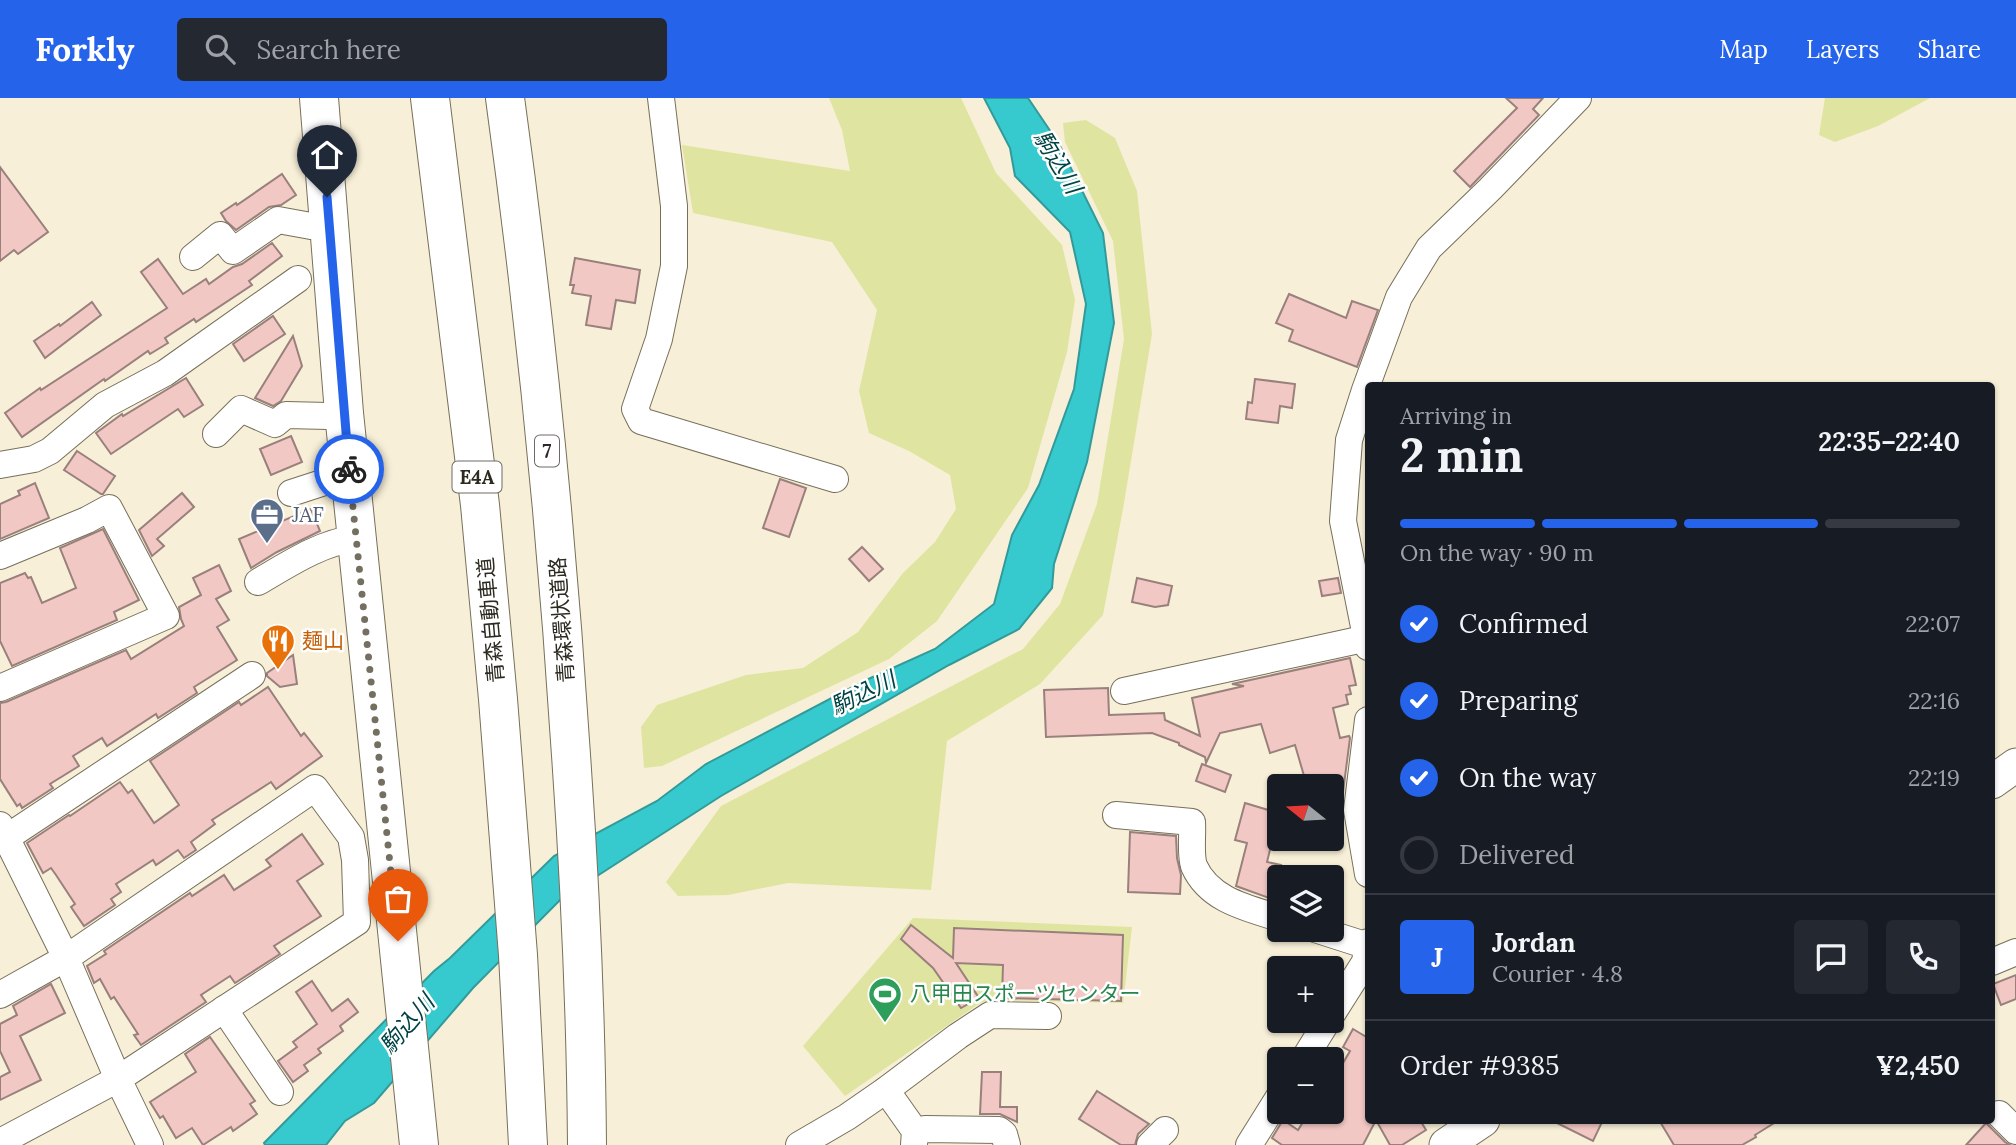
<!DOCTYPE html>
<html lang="en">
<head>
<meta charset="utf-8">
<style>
	body { margin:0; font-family:Lora,"Noto Sans JP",serif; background:#242831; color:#f1f3f6; height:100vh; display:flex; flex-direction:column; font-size:26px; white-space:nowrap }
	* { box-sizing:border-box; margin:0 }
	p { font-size:23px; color:#9ea1a6 }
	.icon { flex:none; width:38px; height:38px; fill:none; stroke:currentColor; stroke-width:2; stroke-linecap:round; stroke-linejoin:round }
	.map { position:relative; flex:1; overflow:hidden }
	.sheet { position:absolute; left:1365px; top:284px; width:630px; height:742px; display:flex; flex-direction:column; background:#171b24; border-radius:7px; box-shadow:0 2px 5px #0004 }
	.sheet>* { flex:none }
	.needle { width:46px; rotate:288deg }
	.buttons { position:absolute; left:1267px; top:676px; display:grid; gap:14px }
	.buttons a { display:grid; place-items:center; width:77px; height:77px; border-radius:7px; background:#171b24; box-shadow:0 2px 5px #0004; font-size:35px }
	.pin { position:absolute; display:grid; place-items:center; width:60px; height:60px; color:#fff; margin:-72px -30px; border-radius:50% 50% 50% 0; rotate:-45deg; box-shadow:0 0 7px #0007 }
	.pin .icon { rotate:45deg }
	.courier { position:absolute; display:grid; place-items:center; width:70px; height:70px; margin:-35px; border:5px solid #2563eb; border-radius:50%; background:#fff; color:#222; box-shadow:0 2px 9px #0007 }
	.headline em { font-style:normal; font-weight:700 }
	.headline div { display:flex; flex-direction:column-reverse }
	.headline { display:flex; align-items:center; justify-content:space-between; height:119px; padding:0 35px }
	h1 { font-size:46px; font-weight:700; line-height:52px }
	.bar { display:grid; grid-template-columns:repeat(4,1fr); gap:10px 7px; align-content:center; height:84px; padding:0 35px }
	.bar i { height:9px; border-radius:5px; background:#363941 }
	.bar .on { background:#2563eb }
	.bar p { grid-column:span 4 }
	.line { display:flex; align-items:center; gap:18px; padding:0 35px; border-top:2px solid #363941 }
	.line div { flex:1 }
	.round { display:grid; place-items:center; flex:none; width:74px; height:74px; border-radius:7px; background:#242831 }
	ol { padding:0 35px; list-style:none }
	li { display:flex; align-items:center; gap:21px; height:77px }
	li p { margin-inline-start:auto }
	li .icon { padding:7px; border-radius:50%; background:#2563eb; color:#fff; stroke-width:4 }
	li:last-child { color:#9ea1a6 }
	li i { width:38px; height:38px; border:4px solid #363941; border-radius:50% }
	header { display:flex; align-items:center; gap:42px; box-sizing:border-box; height:98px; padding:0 35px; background:#2563eb; color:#fff }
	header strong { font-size:33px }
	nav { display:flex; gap:38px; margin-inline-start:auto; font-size:24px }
	.search { width:490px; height:63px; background:#242831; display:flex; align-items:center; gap:18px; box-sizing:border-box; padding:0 24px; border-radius:7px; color:#9ea1a6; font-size:26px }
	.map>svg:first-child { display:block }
	.green { fill:#dfe5a0 }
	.water { fill:#36cace; stroke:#339a9a; stroke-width:2 }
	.building { fill:#f2c8c4; stroke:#99807d; stroke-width:2 }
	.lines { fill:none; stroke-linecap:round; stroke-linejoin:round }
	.minor-casing { stroke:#766f5a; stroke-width:28 }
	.major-casing { stroke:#766f5a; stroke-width:35 }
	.highway-casing { stroke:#766f5a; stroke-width:40 }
	.minor { stroke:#fff; stroke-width:26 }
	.major { stroke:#fff; stroke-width:33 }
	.highway { stroke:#fff; stroke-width:38 }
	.done { stroke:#746f61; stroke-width:7; stroke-dasharray:0 12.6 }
	.route { stroke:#2563eb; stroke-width:9 }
	.labels { text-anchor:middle; stroke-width:5; stroke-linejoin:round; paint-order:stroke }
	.shield { fill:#fff; stroke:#6c6a64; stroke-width:2 }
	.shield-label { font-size:19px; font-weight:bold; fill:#2d2a21 }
	.service-label { font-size:21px; fill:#4e5e75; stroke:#fff; text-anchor:start }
	.street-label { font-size:21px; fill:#2d2a21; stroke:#fff }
	.food-label { font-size:21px; fill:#c56008; stroke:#fff; text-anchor:start }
	.leisure-label { font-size:21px; fill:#27864d; stroke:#fff; text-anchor:start }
	.water-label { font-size:23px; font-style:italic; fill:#004344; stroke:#fff }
</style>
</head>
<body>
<header>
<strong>Forkly</strong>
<div class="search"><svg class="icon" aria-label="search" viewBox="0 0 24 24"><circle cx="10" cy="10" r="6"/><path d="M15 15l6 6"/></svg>Search here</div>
<nav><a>Map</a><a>Layers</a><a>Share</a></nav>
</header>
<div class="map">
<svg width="2016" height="1047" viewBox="0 0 2016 1047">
	<rect width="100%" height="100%" fill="#f7efd7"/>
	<g class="green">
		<path d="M829 0H961L996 75 1062 147 1075 202 1067 254 1028 390 937 523 889 561 662 668 644 670 641 629 657 607 746 577 803 570 858 534 903 475 935 444 956 411 950 377 909 353 869 335 859 293 877 212 832 144 693 115 682 47 850 73 842 32Z"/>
		<path d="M1825 0H1930L1878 28 1835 44 1819 37Z"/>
		<path d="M1086 22 1115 40 1137 93 1152 236 1123 411 1103 517 1040 586 947 643 931 792 788 785 728 797 678 798 666 784 721 708 1023 551 1060 506 1097 406 1124 241 1113 143 1065 44 1063 25Z"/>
		<path d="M913 820 1132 829 1123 905 989 902 980 905 845 998 803 948Z"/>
	</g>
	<path class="water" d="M984 0H1028L1059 46 1103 135 1114 225 1087 364 1054 466 1052 490 1019 531 949 567 721 698 560 802 473 890 374 1005 345 1023 326 1047H265L264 1045 434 873 450 860 554 758 657 703 706 666 864 583 935 551 994 506 1012 437 1039 387 1074 291 1086 206 1070 134 1015 78 1010 50Z"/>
	<g class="building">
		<path d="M1506 0H1543L1533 11 1539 17 1470 89 1454 73 1517 10Z"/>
		<path d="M0 69 48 134 18 156 14 152 0 163Z"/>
		<path d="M282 76 296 97 281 107 269 109 236 132 226 123 221 115 236 105 237 107Z"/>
		<path d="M272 145 282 158 249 183 252 187 196 224 194 221 165 240 168 245 150 256 148 253 105 283 104 281 22 339 5 315 40 290 41 292 167 210 141 174 158 161 183 196 206 181 209 186 233 169 242 166Z"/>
		<path d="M575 160 640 172 635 205 616 202 611 231 586 227 591 198 572 195 574 187H570Z"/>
		<path d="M1289 196 1346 220 1352 203 1378 212 1357 269 1289 243 1293 232 1276 225Z"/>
		<path d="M92 204 101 217 45 260 34 243 59 226 60 228Z"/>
		<path d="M273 218 285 236 244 263 233 246Z"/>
		<path d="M293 238 302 268 281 303 273 308 255 300Z"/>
		<path d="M186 280 203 307 184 319 178 311 111 356 96 335 122 316 123 318Z"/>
		<path d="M1255 281 1295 286 1292 310 1280 308 1278 325 1246 321 1248 304 1252 305Z"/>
		<path d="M291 338 302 364 271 377 260 351Z"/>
		<path d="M77 353 115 378 103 396H101L64 372Z"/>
		<path d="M780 381 806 390 789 439 763 430Z"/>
		<path d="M35 385 49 420 0 441V406L20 397 18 393Z"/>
		<path d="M182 395 194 409 157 441 164 448 152 458 139 432Z"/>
		<path d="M311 411 320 433 277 454 251 470 239 441Z"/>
		<path d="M103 431 139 502 114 514 117 522 12 568 0 543V485L25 475 28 480 31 479 42 505 76 490 60 450Z"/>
		<path d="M862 449 883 471 869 483 849 461Z"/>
		<path d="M219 467 231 493 216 501 229 522 217 529 237 562 194 589 197 595 158 620 156 616 107 648 102 640 73 658 79 668 50 686 53 690 22 710 20 706 17 708 0 681V605L6 604 126 552 131 561 184 528 181 521 179 509 201 497 193 480Z"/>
		<path d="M1137 480 1172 488 1168 507 1155 509 1132 504Z"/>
		<path d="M1338 480 1341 495 1322 498 1319 483Z"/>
		<path d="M293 557 297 586 280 589 267 578V575Z"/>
		<path d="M1350 560 1356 587 1349 588 1351 596 1346 597 1348 606 1333 610 1340 640 1349 638 1350 640 1343 694 1332 693V688H1307L1295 647 1270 655 1261 626 1220 635 1206 665 1205 659 1179 647V645L1152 635 1046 639 1044 592 1108 590 1109 617 1164 615 1165 622 1200 638 1192 600 1244 588 1232 586Z"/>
		<path d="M268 589 301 638 304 635 322 658 276 691 271 684 212 722 215 726 191 744 196 752 184 760 178 752 156 767 153 762 116 786 121 794 111 801 115 807 84 828 71 809 75 806 56 777 51 770 43 775 27 745 69 717 70 718 120 684 128 695 132 692 154 725 179 707 150 663 239 604 241 607Z"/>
		<path d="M1202 666 1231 677 1225 694 1196 683Z"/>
		<path d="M1245 705 1275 714 1272 726 1276 727 1267 764 1281 767 1272 801 1236 788 1247 745 1235 742Z"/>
		<path d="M1130 734 1176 738 1177 760 1181 777 1180 796 1128 794Z"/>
		<path d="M302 736 323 766 297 783 321 818 274 848 280 856 235 885 230 878 201 897 206 904 141 947 134 937 138 936 114 899 111 901 100 881 94 885 87 868 106 856 104 853 190 795 192 798 224 777 234 792 271 768 266 762Z"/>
		<path d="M911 827 953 860 954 830 1123 837 1121 903 1002 900 1003 867 956 865 979 900 961 910 933 870 901 841Z"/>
		<path d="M2016 877V901L2001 907 1993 886Z"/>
		<path d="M312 883 332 913 348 901 358 914 340 928 343 933 318 951 321 955 304 967 308 973 293 984 278 963 297 949 293 944 317 926 296 894Z"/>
		<path d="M51 886 65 915 20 938 41 982 0 1002V979L10 974 0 953V926L17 917 13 908Z"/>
		<path d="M1353 931 1368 940V1022H1420L1426 1032 1402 1047H1390L1376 1022 1363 1047H1282L1272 1040 1283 1022 1298 1032 1310 1013H1332V984L1350 953 1343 949Z"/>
		<path d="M210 939 255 1003 250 1006 257 1016 233 1033 231 1029 203 1047 192 1030 176 1040 163 1018 160 1020 150 1004 196 974 185 956Z"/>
		<path d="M982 974H1001L1000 1009H1017V1024L1000 1016H980Z"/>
		<path d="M1097 993 1149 1026 1138 1036 1135 1047H1121L1079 1021Z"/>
		<path d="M1551 1022H1603L1593 1043Z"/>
		<path d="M1659 1022H1779L1755 1037 1756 1039 1742 1047H1674Z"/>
		<path d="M1986 1025 2005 1044 2010 1047H1966Z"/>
	</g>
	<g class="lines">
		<g class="minor-casing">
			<g id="minor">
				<path d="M661 0 674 108V168L659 241 635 311 641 323 835 381"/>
				<path d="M193 159 220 137 233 153 278 122 311 128 328 124"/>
				<path d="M216 336 241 311 275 326 286 317 328 318 344 315"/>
				<path d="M0 367 34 361 50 353 105 307 165 275 298 181"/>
				<path d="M291 395 334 381 350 378"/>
				<path d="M0 458 87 422 109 410 166 518 0 590"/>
				<path d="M258 484C289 466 320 445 356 440"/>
				<path d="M1368 549 1343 423 1349 342 1365 292 1399 199 1429 150 1490 91 1578 0"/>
				<path d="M1124 593 1368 540"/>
				<path d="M1368 622 1357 712 1368 776"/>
				<path d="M1116 717 1192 724C1193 737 1190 756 1194 768 1209 802 1247 810 1279 820"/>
				<path d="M0 727 66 860 118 981 357 824 355 762 351 739 315 690 66 860 0 897"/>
				<path d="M6 740 252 577"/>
				<path d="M1315 831 1368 848"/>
				<path d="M1992 864 2016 854"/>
				<path d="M224 911 280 994"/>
				<path d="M1332 916 1365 864 1368 844"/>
				<path d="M1304 961 1328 922"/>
				<path d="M886 992 915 1033 914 1047"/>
				<path d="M1999 1016 2016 1033"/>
				<path d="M915 1033 925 1031 999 1032 1004 1036 1007 1047"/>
				<path d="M0 1044 118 981 150 1047"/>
				<path d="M799 1047 847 1019 886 992 958 938 990 917 1048 918"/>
				<path d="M1150 1047 1165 1032"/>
				<path d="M1249 1047 1279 999"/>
			</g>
		</g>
		<g class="major-casing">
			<g id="major">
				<path d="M1992 684 2016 667"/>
				<path d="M1446 1047 1483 1022"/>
			</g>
		</g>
		<g class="highway-casing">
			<g id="highway">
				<path d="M319 0 344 315 419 1047"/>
				<path d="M430 0 480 407 498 601 518 857 528 1047"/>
				<path d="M505 0C535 218 557 437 571 657 580 786 586 917 587 1047"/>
			</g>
		</g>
		<use href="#minor" class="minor"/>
		<use href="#major" class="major"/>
		<use href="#highway" class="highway"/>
	</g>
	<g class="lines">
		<path class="done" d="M349 371 398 843"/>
		<path class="route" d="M327 99 349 371"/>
	</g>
	<defs>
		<g id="office-pin" transform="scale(1.75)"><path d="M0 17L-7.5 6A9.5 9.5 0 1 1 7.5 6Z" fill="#5c6f8a" stroke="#fff"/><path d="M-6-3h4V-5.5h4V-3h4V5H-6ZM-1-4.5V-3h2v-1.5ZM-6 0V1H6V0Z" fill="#fff"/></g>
		<g id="restaurant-pin" transform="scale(1.75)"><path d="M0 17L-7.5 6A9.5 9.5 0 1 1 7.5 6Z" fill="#e8710a" stroke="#fff"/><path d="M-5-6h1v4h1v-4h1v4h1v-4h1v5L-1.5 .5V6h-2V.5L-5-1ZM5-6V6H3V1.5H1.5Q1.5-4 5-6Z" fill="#fff"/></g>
		<g id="stadium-pin" transform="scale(1.75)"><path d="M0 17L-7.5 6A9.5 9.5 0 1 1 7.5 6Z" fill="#2e9e5b" stroke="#fff"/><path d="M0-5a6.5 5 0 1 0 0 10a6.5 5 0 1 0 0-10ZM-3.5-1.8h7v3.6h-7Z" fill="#fff"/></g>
	</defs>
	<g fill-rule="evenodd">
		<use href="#office-pin" x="267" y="417"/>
		<use href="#restaurant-pin" x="278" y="543"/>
		<use href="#stadium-pin" x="885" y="896"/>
	</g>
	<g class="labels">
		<g class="shield">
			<rect x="535" y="337.5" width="24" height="31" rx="5"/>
			<rect x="452.5" y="363.5" width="49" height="31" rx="5"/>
		</g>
		<g class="shield-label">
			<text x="547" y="360">7</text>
			<text x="477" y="386">E4A</text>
		</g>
		<g class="service-label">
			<text x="292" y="424">JAF</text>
		</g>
		<g class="street-label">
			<text transform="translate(491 522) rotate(-95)" y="7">青森自動車道</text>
			<text transform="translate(562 522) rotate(-94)" y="7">青森環状道路</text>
		</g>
		<g class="food-label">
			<text x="302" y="550">麺山</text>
		</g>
		<g class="leisure-label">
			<text x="910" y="903">八甲田スポーツセンター</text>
		</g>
		<g class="water-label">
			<text transform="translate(1058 64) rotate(59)" y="8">駒込川</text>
			<text transform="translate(863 595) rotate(-26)" y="8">駒込川</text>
			<text transform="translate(407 926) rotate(-49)" y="8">駒込川</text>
		</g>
	</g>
</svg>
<div class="buttons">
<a><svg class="needle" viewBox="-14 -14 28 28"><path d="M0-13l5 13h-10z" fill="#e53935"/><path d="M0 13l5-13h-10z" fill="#9ea1a6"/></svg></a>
<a><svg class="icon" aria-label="layers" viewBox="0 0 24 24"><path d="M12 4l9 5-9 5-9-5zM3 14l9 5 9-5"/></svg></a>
<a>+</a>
<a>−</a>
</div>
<div class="pin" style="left:398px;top:843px;background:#ea580c"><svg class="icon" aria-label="bag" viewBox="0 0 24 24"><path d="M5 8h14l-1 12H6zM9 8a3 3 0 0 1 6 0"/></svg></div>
<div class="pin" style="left:327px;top:99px;background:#1f2937"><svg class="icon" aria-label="home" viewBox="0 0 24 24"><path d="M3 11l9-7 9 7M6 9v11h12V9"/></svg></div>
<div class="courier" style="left:349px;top:371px"><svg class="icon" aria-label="bike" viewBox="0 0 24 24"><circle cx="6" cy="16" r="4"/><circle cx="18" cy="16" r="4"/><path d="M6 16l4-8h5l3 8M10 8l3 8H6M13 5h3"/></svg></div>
<section class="sheet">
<div class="headline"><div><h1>2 min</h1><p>Arriving in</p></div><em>22:35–22:40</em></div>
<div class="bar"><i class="on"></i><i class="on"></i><i class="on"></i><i></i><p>On the way · 90 m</p></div>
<ol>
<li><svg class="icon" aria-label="check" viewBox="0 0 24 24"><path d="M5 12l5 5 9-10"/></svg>Confirmed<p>22:07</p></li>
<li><svg class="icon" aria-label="check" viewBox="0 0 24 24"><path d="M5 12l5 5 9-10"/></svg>Preparing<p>22:16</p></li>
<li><svg class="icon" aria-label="check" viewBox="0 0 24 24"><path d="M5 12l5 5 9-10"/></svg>On the way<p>22:19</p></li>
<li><i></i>Delivered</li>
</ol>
<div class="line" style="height:126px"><b class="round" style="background:#2563eb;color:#fff">J</b><div><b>Jordan</b><p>Courier · 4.8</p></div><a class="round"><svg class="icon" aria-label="chat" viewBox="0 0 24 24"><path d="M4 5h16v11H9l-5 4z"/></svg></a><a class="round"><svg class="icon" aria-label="phone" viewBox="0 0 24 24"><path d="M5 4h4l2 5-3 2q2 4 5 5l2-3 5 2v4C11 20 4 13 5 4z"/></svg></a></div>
<div class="line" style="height:91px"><div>Order #9385</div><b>¥2,450</b></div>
</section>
</div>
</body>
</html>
